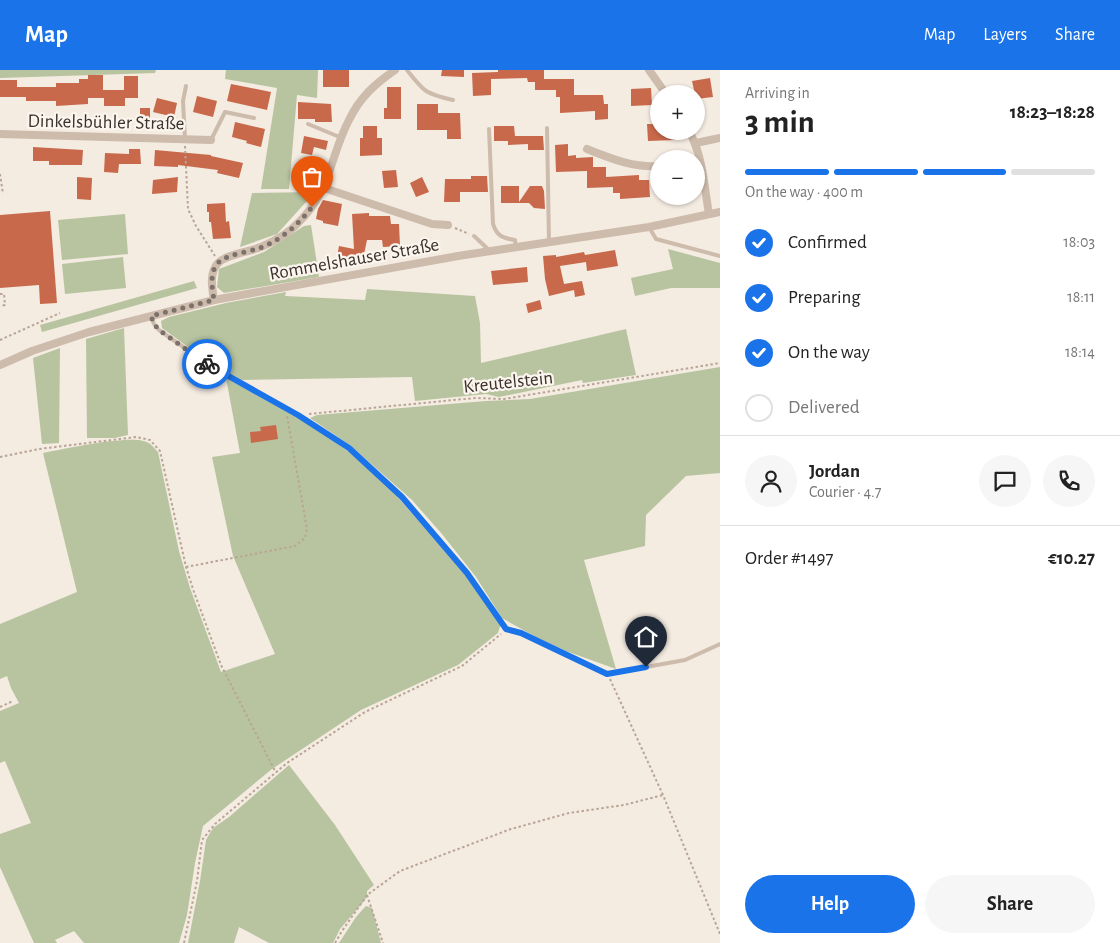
<!DOCTYPE html>
<html lang="en">
<head>
<meta charset="utf-8">
<style>
	body { margin:0; font-family:"Alegreya Sans",sans-serif; background:#f6f6f6; color:#222; height:100vh; display:flex; flex-direction:column; font-size:19px; white-space:nowrap }
	* { box-sizing:border-box; margin:0 }
	p { font-size:16px; color:#767676 }
	.icon { flex:none; width:28px; height:28px; fill:none; stroke:currentColor; stroke-width:2; stroke-linecap:round; stroke-linejoin:round }
	.map { position:relative; flex:1; overflow:hidden }
	.drawer { display:flex; flex-direction:column; background:#fff; width:400px }
	.drawer>* { flex:none }
	.controls { position:absolute; left:650px; top:15px; display:grid; gap:10px }
	.controls a { display:grid; place-items:center; width:55px; height:55px; border-radius:50%; background:#fff; box-shadow:0 1px 4px #0004; font-size:25px }
	.pin { position:absolute; display:grid; place-items:center; width:42px; height:42px; color:#fff; margin:-51px -21px; border-radius:50% 50% 50% 0; rotate:-45deg; box-shadow:0 0 5px #0007 }
	.pin .icon { rotate:45deg }
	.courier { position:absolute; display:grid; place-items:center; width:50px; height:50px; margin:-25px; border:4px solid #1a73e8; border-radius:50%; background:#fff; color:#222; box-shadow:0 1px 6px #0007 }
	.headline em { font-style:normal; font-weight:700 }
	.headline div { display:flex; flex-direction:column-reverse }
	.headline { display:flex; align-items:center; justify-content:space-between; height:85px; padding:0 25px }
	h1 { font-size:32px; font-weight:700; line-height:38px }
	.bar { display:grid; grid-template-columns:repeat(4,1fr); gap:8px 5px; align-content:center; height:60px; padding:0 25px }
	.bar i { height:6px; border-radius:4px; background:#e0e0e0 }
	.bar .on { background:#1a73e8 }
	.bar p { grid-column:span 4 }
	.line { display:flex; align-items:center; gap:12px; padding:0 25px; border-top:1px solid #e0e0e0 }
	.line div { flex:1 }
	.round { display:grid; place-items:center; flex:none; width:52px; height:52px; border-radius:26px; background:#f6f6f6 }
	ol { padding:0 25px; list-style:none }
	li { display:flex; align-items:center; gap:15px; height:55px }
	li p { margin-inline-start:auto }
	li .icon { padding:5px; border-radius:50%; background:#1a73e8; color:#fff; stroke-width:4 }
	li:last-child { color:#767676 }
	li i { width:28px; height:28px; border:2px solid #e0e0e0; border-radius:50% }
	.primary-button { display:flex; gap:10px; margin-top:auto; padding:10px 25px }
	.primary-button a { flex:1; height:58px; border-radius:30px; background:#1a73e8; color:#fff; font-size:20px; font-weight:700; line-height:58px; text-align:center }
	.primary-button a+a { background:#f6f6f6; color:#222 }
	header { display:flex; align-items:center; gap:30px; box-sizing:border-box; height:70px; padding:0 25px; background:#1a73e8; color:#fff }
	header strong { font-size:24px }
	nav { display:flex; gap:28px; margin-inline-start:auto; font-size:18px }
	main { display:flex; flex:1; min-height:0 }
	.map>svg:first-child { display:block }
	.green { fill:#b8c4a0 }
	.building { fill:#c8694b }
	.lines { fill:none; stroke-linecap:round; stroke-linejoin:round }
	.path { stroke:#b9a596; stroke-width:2; stroke-dasharray:2.5 2.5; stroke-linecap:butt }
	.lane { stroke:#cdbbac; stroke-width:4 }
	.street { stroke:#cdbbac; stroke-width:8 }
	.done { stroke:#7c716b; stroke-width:5; stroke-dasharray:0 9 }
	.route { stroke:#1a73e8; stroke-width:6 }
	.labels { text-anchor:middle; stroke-width:4.5; stroke-linejoin:round; paint-order:stroke }
	.street-label { font-size:19px; fill:#3b302b; stroke:#fbf5ee }
</style>
</head>
<body>
<header>
<strong>Map</strong>
<nav><a>Map</a><a>Layers</a><a>Share</a></nav>
</header>
<main>
<div class="map">
<svg width="720" height="873" viewBox="0 0 720 873">
	<rect width="100%" height="100%" fill="#f4ebe1"/>
	<g class="green">
		<path d="M0 0H156L155 3 0 8Z"/>
		<path d="M226 0H318L317 28 297 25 289 119H261L277 18 225 9Z"/>
		<path d="M315 122 277 164 240 177 252 123Z"/>
		<path d="M125 144 128 184 62 190 58 150Z"/>
		<path d="M311 155 319 207 224 223 217 217 219 199 264 182 304 156Z"/>
		<path d="M668 179 720 193V218H671L635 226 631 208 673 199Z"/>
		<path d="M123 187 126 218 65 224 62 194Z"/>
		<path d="M194 211 197 218 42 262 40 255Z"/>
		<path d="M367 219 475 226 480 253 481 293 626 259 636 305 583 313 582 310 499 327 486 324 415 331 412 307 241 310 217 298 162 258 161 251 169 247 226 233 286 222 285 226 365 230Z"/>
		<path d="M124 258 128 365 115 368H87L86 269Z"/>
		<path d="M60 278 59 373 42 374 33 288Z"/>
		<path d="M720 297V403L686 406 646 445 645 476 584 490 616 599 566 581 534 566 502 548 476 507 442 464 412 430 351 376 310 348 317 345 486 331 530 329Z"/>
		<path d="M226 308 310 354 353 385 388 416 470 510 501 553 498 563 458 595 361 640 272 699 203 756 195 793 187 845 179 873H84L74 861 55 870 57 873H34L0 797V764L31 753 5 691 0 693V641L19 633 11 618 7 606 0 609V554L77 522 43 383C65 379 124 366 143 371 150 372 153 377 158 382L179 481 190 518 221 602 275 584 233 486 212 387 240 383Z"/>
		<path d="M289 695 335 755 374 815 367 821V825L365 830 340 859 333 873H269L239 857 234 873H188L200 811 206 770 213 758 229 747Z"/>
		<path d="M366 836 372 838 381 873H339L356 847Z"/>
	</g>
	<g class="building">
		<rect x="323" y="0" width="26" height="17"/>
		<path d="M442 0H464V7L441 6Z"/>
		<path d="M498 0H544V9H574V25H603L604 34H608V49L595 50V41L560 43V27H556V20H535V12H528L527 8 491 9V25L473 26 472 3 498 2Z"/>
		<path d="M88 5H103V20H124V6H138V28H125V36H104V28H88V34L56 36V31H26V27H0V10H17V17H56V13H79V9H88Z"/>
		<path d="M710 8 713 27 696 29 692 11Z"/>
		<path d="M231 14 271 22 267 40 227 31Z"/>
		<path d="M387 17H401V49H384V38H387Z"/>
		<path d="M651 18 652 35 631 36V19Z"/>
		<path d="M197 26 217 31 213 47 193 42Z"/>
		<path d="M157 28 177 33 174 47 153 42Z"/>
		<path d="M298 32 331 34 332 52H315V49H298Z"/>
		<path d="M417 34H438V43H460L461 69H447V60H417Z"/>
		<path d="M140 38H150V51L140 50Z"/>
		<path d="M235 52 265 59 261 77 246 73 247 71 232 67Z"/>
		<path d="M647 54H659V61H674L675 70 648 71Z"/>
		<path d="M363 56H377V68H382V85L360 86V68H363Z"/>
		<path d="M494 56H514L515 66H543L544 80H528V74L508 75V71H494Z"/>
		<path d="M304 66 328 71 326 80 314 77 312 85 301 83Z"/>
		<path d="M568 74V86L576 85V88L593 87V97H606V107L639 105V110H649L650 127 620 129V123H613V117L587 118V101L556 102 555 75Z"/>
		<path d="M33 77 83 80 82 95H49V91H33Z"/>
		<path d="M129 79H140L141 94H119L118 103 104 102 105 83 129 84Z"/>
		<path d="M155 80 211 85V86L243 93 239 108 217 103 218 100 178 95V97L154 96Z"/>
		<path d="M396 100 398 117 384 118 382 101Z"/>
		<path d="M471 106H487L488 122H460V132H444L445 109H471Z"/>
		<path d="M77 107 92 108 91 130 77 129Z"/>
		<path d="M178 107 177 122 152 124 153 110Z"/>
		<path d="M422 107 429 122 416 127 410 113Z"/>
		<path d="M501 116H519V132L530 116H542L544 121 545 139 534 138 529 133H501Z"/>
		<path d="M323 130 342 134 338 156 323 153V151L316 149 318 139Z"/>
		<path d="M225 133 226 152 229 151 231 168 213 169 211 152H209V142H207V134Z"/>
		<path d="M50 141 57 233 40 234 39 215 0 218V145Z"/>
		<path d="M369 143V146H390L391 154H399L400 176 383 177 382 170H367L362 194 344 191 343 194 336 193 339 176 354 179 352 144Z"/>
		<path d="M615 180 618 196 587 201 586 192 560 196 564 214 582 211 585 225 575 227 574 220 549 226 545 209 543 186 556 185V187L584 182 585 185Z"/>
		<path d="M527 197 528 212 493 215 491 201Z"/>
		<path d="M540 230 542 239 528 243 526 234Z"/>
		<path d="M276 355 278 369 251 373 250 362 261 361 260 357Z"/>
	</g>
	<g class="lines">
		<g class="path">
			<path d="M185 76 188 139 196 156 215 186"/>
			<path d="M0 104 3 124"/>
			<path d="M455 158 469 164"/>
			<path d="M0 224H4L5 235 0 236"/>
			<path d="M0 270 60 243"/>
			<path d="M309 344 475 328 504 329 720 293"/>
			<path d="M0 387 39 379 136 367 150 370 160 381 186 497 194 522 221 595 275 701"/>
			<path d="M186 497 295 476 305 468 307 459 287 346"/>
			<path d="M610 609 663 725 720 864"/>
			<path d="M0 637 13 631"/>
			<path d="M367 825 383 873"/>
			<path d="M184 873 197 811 202 770 215 754 287 693 365 642 462 596 501 564"/>
			<path d="M335 873 342 861 367 825 400 801 511 759 569 743 624 735 663 725"/>
		</g>
		<g class="lane">
			<path d="M407 0C424 22 426 24 453 30"/>
			<path d="M308 54 342 68"/>
			<path d="M547 58 549 173"/>
			<path d="M489 59 493 154C497 166 502 168 515 170L516 178"/>
			<path d="M185 69 183 31 186 16"/>
			<path d="M211 70 225 42 254 48"/>
			<path d="M649 157 656 169 720 186"/>
			<path d="M474 166 489 180"/>
			<path d="M151 246 154 254 159 260 212 297 298 345 349 378 402 427 467 503 506 559 521 563 607 604 685 590 720 574"/>
		</g>
		<g class="street">
			<path d="M649 0 666 24"/>
			<path d="M689 61C703 86 704 116 709 144"/>
			<path d="M0 64 211 70"/>
			<path d="M696 73 720 68"/>
			<path d="M587 79C610 88 633 98 659 96"/>
			<path d="M324 118 432 154 448 155"/>
			<path d="M214 230C212 218 209 203 218 193 227 184 249 182 261 177 275 171 289 163 299 152 331 121 330 86 349 50 360 27 375 14 395 0"/>
			<path d="M0 295 32 281 89 262 214 230 458 186 649 157 720 142"/>
		</g>
	</g>
	<g class="lines">
		<path class="done" d="M207 294 159 260 154 254 151 246 214 230C212 218 209 201 219 192 228 184 248 182 260 178 281 170 298 155 312 137"/>
		<path class="route" d="M207 294 298 345 349 378 402 427 467 503 506 559 521 563 607 604 646 597"/>
	</g>
	<g class="labels">
		<g class="street-label">
			<text transform="translate(106 51) rotate(1)" y="7">Dinkelsbühler Straße</text>
			<text transform="translate(354 188) rotate(-10)" y="7">Rommelshauser Straße</text>
			<text transform="translate(508 311) rotate(-6)" y="7">Kreutelstein</text>
		</g>
	</g>
</svg>
<div class="controls">
<a>+</a>
<a>−</a>
</div>
<div class="pin" style="left:312px;top:137px;background:#ea580c"><svg class="icon" aria-label="bag" viewBox="0 0 24 24"><path d="M5 8h14l-1 12H6zM9 8a3 3 0 0 1 6 0"/></svg></div>
<div class="pin" style="left:646px;top:597px;background:#1f2937"><svg class="icon" aria-label="home" viewBox="0 0 24 24"><path d="M3 11l9-7 9 7M6 9v11h12V9"/></svg></div>
<div class="courier" style="left:207px;top:294px"><svg class="icon" aria-label="bike" viewBox="0 0 24 24"><circle cx="6" cy="16" r="4"/><circle cx="18" cy="16" r="4"/><path d="M6 16l4-8h5l3 8M10 8l3 8H6M13 5h3"/></svg></div>
</div>
<section class="drawer">
<div class="headline"><div><h1>3 min</h1><p>Arriving in</p></div><em>18:23–18:28</em></div>
<div class="bar"><i class="on"></i><i class="on"></i><i class="on"></i><i></i><p>On the way · 400 m</p></div>
<ol>
<li><svg class="icon" aria-label="check" viewBox="0 0 24 24"><path d="M5 12l5 5 9-10"/></svg>Confirmed<p>18:03</p></li>
<li><svg class="icon" aria-label="check" viewBox="0 0 24 24"><path d="M5 12l5 5 9-10"/></svg>Preparing<p>18:11</p></li>
<li><svg class="icon" aria-label="check" viewBox="0 0 24 24"><path d="M5 12l5 5 9-10"/></svg>On the way<p>18:14</p></li>
<li><i></i>Delivered</li>
</ol>
<div class="line" style="height:90px"><a class="round"><svg class="icon" aria-label="person" viewBox="0 0 24 24"><circle cx="12" cy="8" r="4"/><path d="M4 21q1-7 8-7t8 7"/></svg></a><div><b>Jordan</b><p>Courier · 4.7</p></div><a class="round"><svg class="icon" aria-label="chat" viewBox="0 0 24 24"><path d="M4 5h16v11H9l-5 4z"/></svg></a><a class="round"><svg class="icon" aria-label="phone" viewBox="0 0 24 24"><path d="M5 4h4l2 5-3 2q2 4 5 5l2-3 5 2v4C11 20 4 13 5 4z"/></svg></a></div>
<div class="line" style="height:65px"><div>Order #1497</div><b>€10.27</b></div>
<div class="primary-button"><a>Help</a><a>Share</a></div>
</section>
</main>
</body>
</html>
